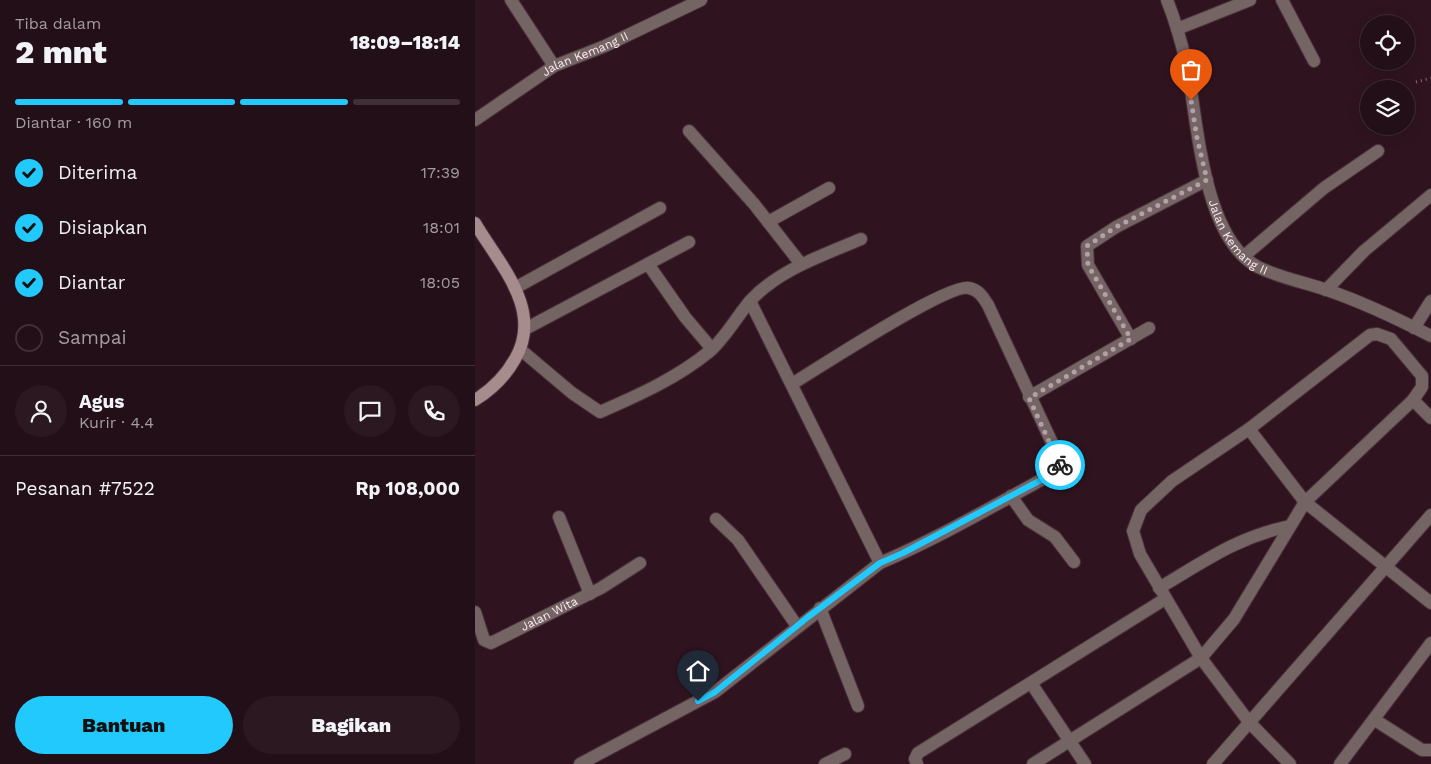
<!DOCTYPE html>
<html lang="id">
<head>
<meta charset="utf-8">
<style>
	body { margin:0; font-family:"Work Sans",sans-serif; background:#2b1821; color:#f1f3f6; height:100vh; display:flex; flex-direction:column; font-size:19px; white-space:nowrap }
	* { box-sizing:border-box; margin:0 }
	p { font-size:16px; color:#a39ca2 }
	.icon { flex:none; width:28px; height:28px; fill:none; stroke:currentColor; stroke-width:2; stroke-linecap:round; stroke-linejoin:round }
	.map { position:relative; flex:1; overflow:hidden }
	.details { display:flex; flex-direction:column; background:#230f18; width:475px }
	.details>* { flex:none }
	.tools { position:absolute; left:885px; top:15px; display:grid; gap:10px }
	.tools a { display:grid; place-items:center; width:55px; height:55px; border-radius:50%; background:#230f18; box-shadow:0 2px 12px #0003,0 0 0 1px #402f37; font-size:25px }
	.pin { position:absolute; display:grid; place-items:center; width:42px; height:42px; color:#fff; margin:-51px -21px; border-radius:50% 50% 50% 0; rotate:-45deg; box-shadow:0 0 5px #0007 }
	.pin .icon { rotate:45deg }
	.courier { position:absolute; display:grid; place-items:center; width:50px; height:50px; margin:-25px; border:4px solid #22c9fd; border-radius:50%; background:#fff; color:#222; box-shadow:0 1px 6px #0007 }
	.overview em { font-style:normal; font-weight:800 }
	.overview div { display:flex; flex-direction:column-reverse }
	.overview { display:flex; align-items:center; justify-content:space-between; height:85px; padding:0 15px }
	h1 { font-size:32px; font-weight:800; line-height:38px }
	.bar { display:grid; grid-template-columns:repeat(4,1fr); gap:8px 5px; align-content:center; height:60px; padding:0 15px }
	.bar i { height:6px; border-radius:4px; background:#402f37 }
	.bar .selected { background:#22c9fd }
	.bar p { grid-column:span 4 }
	.line { display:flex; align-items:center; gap:12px; padding:0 15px; border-top:1px solid #402f37 }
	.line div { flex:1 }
	.round { display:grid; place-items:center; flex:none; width:52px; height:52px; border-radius:26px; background:#2b1821 }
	ol { padding:0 15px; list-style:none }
	li { display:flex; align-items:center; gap:15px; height:55px }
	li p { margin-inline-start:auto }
	li .icon { padding:5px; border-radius:50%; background:#22c9fd; color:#111; stroke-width:4 }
	li:last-child { color:#a39ca2 }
	li i { width:28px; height:28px; border:2px solid #402f37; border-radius:50% }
	.action { display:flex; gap:10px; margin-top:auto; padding:10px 15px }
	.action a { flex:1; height:58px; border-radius:30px; background:#22c9fd; color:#111; font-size:20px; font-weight:800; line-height:58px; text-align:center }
	.action a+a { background:#2b1821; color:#f1f3f6 }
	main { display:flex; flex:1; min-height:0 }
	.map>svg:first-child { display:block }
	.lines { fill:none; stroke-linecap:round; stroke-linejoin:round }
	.street-casing { stroke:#4c323d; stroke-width:14 }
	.secondary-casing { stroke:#4c323d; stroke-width:14 }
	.path { stroke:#836b75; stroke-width:3; stroke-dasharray:1 4; stroke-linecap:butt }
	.street { stroke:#746464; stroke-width:12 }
	.secondary { stroke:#a68c8c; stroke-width:12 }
	.done { stroke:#b59fa8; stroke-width:5; stroke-dasharray:0 9 }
	.route { stroke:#22c9fd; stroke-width:6 }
	.labels { text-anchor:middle; stroke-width:4; stroke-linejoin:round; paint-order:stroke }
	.street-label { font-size:12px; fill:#fdeaf1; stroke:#0f0509 }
</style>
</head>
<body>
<main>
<section class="details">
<div class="overview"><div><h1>2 mnt</h1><p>Tiba dalam</p></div><em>18:09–18:14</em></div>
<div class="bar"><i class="selected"></i><i class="selected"></i><i class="selected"></i><i></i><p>Diantar · 160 m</p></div>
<ol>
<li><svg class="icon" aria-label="check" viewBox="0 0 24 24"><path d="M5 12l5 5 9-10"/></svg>Diterima<p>17:39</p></li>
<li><svg class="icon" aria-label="check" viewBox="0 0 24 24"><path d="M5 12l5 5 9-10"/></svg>Disiapkan<p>18:01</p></li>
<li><svg class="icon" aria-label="check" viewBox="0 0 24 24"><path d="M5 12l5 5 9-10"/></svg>Diantar<p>18:05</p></li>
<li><i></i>Sampai</li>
</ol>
<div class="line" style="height:90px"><a class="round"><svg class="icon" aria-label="person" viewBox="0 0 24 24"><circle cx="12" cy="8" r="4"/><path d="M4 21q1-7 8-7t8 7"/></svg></a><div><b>Agus</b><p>Kurir · 4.4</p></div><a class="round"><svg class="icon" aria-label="chat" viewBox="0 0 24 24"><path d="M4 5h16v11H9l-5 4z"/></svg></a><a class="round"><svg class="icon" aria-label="phone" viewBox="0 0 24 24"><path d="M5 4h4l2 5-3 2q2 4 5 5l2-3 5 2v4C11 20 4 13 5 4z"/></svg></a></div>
<div class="line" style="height:65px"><div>Pesanan #7522</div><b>Rp 108,000</b></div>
<div class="action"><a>Bantuan</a><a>Bagikan</a></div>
</section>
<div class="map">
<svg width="956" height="764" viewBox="0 0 956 764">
	<rect width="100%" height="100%" fill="#2f1420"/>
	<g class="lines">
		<g class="street-casing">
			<g id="street">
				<path d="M36 0 79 66"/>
				<path id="s1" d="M692 0C700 20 706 41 711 62 723 117 726 237 783 267 805 278 829 282 852 290 887 302 923 319 956 336"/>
				<path d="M807 0 839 61"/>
				<path d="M702 29 775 0"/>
				<path id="s2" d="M0 120 79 66 130 46 226 0"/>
				<path d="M214 131 279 204 326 264"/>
				<path d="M293 222 354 188"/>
				<path d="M769 256 849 188 903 151"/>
				<path d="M173 264 210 317 237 349"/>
				<path d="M40 288 185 208"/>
				<path d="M851 290 889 251 956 195"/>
				<path d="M275 301 405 563"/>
				<path d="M52 328 214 242"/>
				<path d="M939 328 956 301"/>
				<path d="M656 339 613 265 612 246 641 227 732 180"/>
				<path d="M46 350 97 393 125 412C164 395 202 378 235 351 251 337 262 316 276 300 305 269 349 255 386 239"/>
				<path d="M554 397 674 328"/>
				<path d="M774 429 830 502 956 603"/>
				<path d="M536 496 553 520 580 537 599 562"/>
				<path d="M84 517 115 594"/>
				<path d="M241 519 263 540 322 626"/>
				<path d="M684 588C730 561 762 537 815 526"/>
				<path d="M345 608 383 706"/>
				<path id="s3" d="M0 612 9 640 16 643 126 588 165 563"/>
				<path d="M556 683 610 764"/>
				<path d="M900 720 947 750H956"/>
				<path d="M105 764 240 692 405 563C466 537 523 503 581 472L585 467V460L513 305C508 297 504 290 494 288 473 283 343 368 317 384"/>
				<path d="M350 764 370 754"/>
				<path d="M442 764 440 759 443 753 690 599"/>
				<path d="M558 764 726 658 759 619 830 502 938 400 956 418"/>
				<path d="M738 764 956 515"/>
				<path d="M815 764 774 722 726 658 665 554 658 531 666 510 697 481 774 429 895 335 902 334 916 339 947 376V387L938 400"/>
				<path d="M865 764 956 643"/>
			</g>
		</g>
		<g class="secondary-casing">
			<path id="secondary" d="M0 223C24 264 69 310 40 359 30 377 18 389 0 400"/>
		</g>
		<path class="path" d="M941 82 956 78"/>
		<use href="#street" class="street"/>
		<use href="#secondary" class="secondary"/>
	</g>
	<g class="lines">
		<path class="done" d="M585 465 554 398 656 339 613 265 612 246 641 227 732 180 722 138 716 100"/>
		<path class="route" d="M223 701 240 692 333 617 405 563 428 553 566 480 581 472 585 465"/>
	</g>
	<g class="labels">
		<g class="street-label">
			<text dy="4" stroke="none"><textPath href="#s2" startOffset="129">Jalan Kemang II</textPath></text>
			<text dy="4" stroke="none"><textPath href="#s1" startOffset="252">Jalan Kemang II</textPath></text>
			<text dy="4" stroke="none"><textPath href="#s3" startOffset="102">Jalan Wita</textPath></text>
		</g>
	</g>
</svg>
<div class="tools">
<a><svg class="icon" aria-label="locate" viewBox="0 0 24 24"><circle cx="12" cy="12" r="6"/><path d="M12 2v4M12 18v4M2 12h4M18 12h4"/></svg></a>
<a><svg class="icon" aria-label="layers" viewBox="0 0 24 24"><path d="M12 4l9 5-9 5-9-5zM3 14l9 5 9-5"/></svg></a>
</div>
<div class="pin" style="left:716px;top:100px;background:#ea580c"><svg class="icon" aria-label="bag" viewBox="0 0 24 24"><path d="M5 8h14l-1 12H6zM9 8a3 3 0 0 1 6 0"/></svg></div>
<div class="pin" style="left:223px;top:701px;background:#1f2937"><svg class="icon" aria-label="home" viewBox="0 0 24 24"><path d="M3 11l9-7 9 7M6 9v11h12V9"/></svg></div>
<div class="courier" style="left:585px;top:465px"><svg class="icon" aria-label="bike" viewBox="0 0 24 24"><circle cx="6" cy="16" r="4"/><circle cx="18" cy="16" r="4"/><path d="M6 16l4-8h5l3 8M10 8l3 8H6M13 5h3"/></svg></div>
</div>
</main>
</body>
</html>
